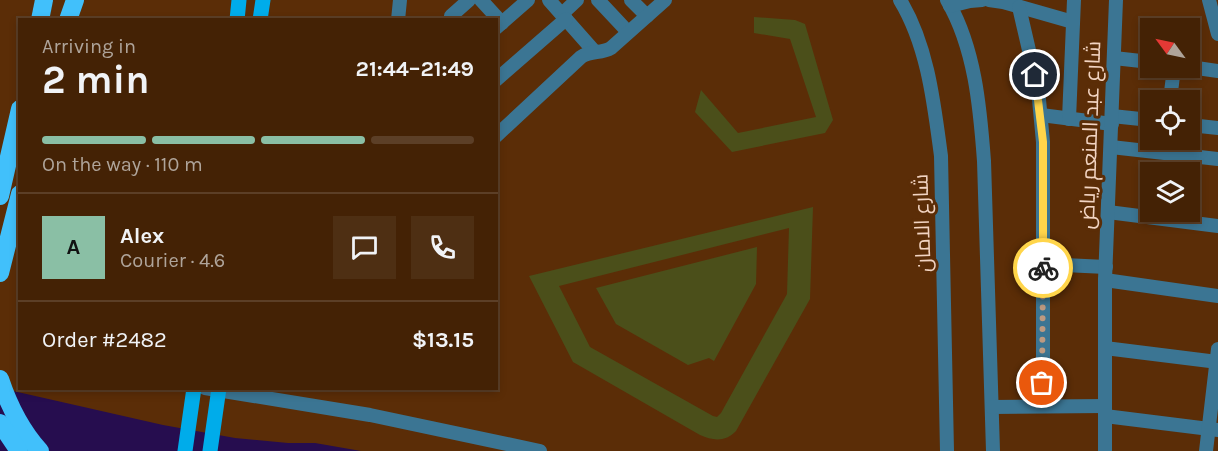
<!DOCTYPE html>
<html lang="en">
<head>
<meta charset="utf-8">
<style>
	body { margin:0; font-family:Karla,Cairo,sans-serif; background:#4e2f13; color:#f1f3f6; height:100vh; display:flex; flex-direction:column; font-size:22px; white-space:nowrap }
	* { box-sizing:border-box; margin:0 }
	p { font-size:20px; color:#afa49a }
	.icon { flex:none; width:33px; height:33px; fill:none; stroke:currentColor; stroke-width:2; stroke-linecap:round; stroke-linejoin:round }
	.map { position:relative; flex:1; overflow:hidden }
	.drawer { position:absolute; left:18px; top:18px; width:480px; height:372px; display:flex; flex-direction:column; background:#442205; border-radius:0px; box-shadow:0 3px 9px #0003,0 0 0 2px #5c3f27 }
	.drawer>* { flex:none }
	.needle { width:39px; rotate:303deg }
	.buttons { position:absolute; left:1140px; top:18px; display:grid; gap:12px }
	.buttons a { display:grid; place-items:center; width:60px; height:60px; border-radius:0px; background:#442205; box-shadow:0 3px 9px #0003,0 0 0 2px #5c3f27; font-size:30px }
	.pin { position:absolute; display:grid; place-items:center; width:51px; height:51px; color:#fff; margin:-26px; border:3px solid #fff; border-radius:50%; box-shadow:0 2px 6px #0007 }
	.courier { position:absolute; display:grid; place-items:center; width:60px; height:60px; margin:-30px; border:4px solid #ffd54a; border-radius:50%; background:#fff; color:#222; box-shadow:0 2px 8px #0007 }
	.headline em { font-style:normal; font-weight:700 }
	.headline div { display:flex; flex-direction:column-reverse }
	.headline { display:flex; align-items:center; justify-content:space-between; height:102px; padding:0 24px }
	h1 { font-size:39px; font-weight:700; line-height:45px }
	.bar { display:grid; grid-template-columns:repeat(4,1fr); gap:9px 6px; align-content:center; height:72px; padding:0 24px }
	.bar i { height:8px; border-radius:4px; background:#5c3f27 }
	.bar .current { background:#8abfa5 }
	.bar p { grid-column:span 4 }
	.line { display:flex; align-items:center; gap:15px; padding:0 24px; border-top:2px solid #5c3f27 }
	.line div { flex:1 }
	.round { display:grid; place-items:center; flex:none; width:63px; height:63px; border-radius:0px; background:#4e2f13 }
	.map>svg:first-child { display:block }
	.green { fill:#4b4f1a; fill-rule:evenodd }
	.water { fill:#260d4f }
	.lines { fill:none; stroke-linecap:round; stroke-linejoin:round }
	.minor { stroke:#3b7593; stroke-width:14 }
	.major { stroke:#00acea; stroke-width:15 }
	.highway { stroke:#41c0fb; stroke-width:18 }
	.done { stroke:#bd9a81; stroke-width:6; stroke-dasharray:0 10.8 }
	.route { stroke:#ffd54a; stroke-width:8 }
	.labels { text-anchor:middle; stroke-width:6; stroke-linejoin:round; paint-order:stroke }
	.street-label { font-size:21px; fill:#f2d4c2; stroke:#5b2d07 }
</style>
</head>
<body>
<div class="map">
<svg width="1218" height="451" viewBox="0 0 1218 451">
	<rect width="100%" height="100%" fill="#5b2d07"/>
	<g class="green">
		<path d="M754 17 795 20 805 24 833 120 825 133 732 152 695 112 701 90 738 133 816 117 790 39 754 33Z"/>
		<path d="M813 207 810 299 736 431C726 442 713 441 700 435L573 362 529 276ZM789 228 787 294 721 413 717 417 713 416 590 347 559 286Z"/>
		<path d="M757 247 756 284 714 361 709 358 688 365 616 324 596 288Z"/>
	</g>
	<path class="water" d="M0 388 163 425 235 438 288 443H315L361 451H0Z"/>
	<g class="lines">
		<g class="minor">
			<path d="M481 0 502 23"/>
			<path d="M549 0 594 51"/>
			<path d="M598 0 628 32"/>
			<path d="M631 0 647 16"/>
			<path d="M900 0C928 46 934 104 941 156L947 451"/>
			<path d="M947 0C975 48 980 107 984 161L993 451"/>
			<path d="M989 0 1003 2 1073 22"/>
			<path d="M1209 0 1218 34"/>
			<path d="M950 6 970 1 982 0"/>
			<path d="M1019 7 1038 89 1043 142V406"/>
			<path d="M562 14 577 0"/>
			<path d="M451 16 469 0"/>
			<path d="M398 20 400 0"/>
			<path d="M496 28 528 0"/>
			<path d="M1114 58 1150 62"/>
			<path d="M1190 67 1218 71"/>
			<path d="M496 80 566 19"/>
			<path d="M1170 100 1174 68"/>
			<path d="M1041 115 1112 124"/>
			<path d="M1112 116 1150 120"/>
			<path d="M1069 119 1074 0"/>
			<path d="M1190 125 1218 128"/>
			<path d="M496 136 581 57C591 50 601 54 611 48L665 0"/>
			<path d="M1111 147 1218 159"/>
			<path d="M1108 212 1218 226"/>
			<path d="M1043 264 1106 267"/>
			<path d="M1105 280 1218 296"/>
			<path d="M1105 348 1218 362"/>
			<path d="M205 388 370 415 540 451"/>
			<path d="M992 407 1105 406"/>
			<path d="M1105 416 1218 430"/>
			<path d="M1105 451V280L1116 0"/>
			<path d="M1206 451 1218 349"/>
		</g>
		<g class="major">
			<path d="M237 20 239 0"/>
			<path d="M260 20 263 0"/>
			<path d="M185 451 194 388"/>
			<path d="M210 451 219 388"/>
		</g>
		<g class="highway">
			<path d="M40 20 44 0"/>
			<path d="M68 20 75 0"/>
			<path d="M0 196 20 109"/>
			<path d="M0 273 20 194"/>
			<path d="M0 379C9 406 21 430 40 451"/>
			<path d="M0 423 19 451"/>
		</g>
	</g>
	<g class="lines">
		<path class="done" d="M1042 383 1043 268"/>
		<path class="route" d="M1035 75 1043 142V268"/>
	</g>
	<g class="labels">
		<g class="street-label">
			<text transform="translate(1090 135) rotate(-88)" y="7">شارع عبد المنعم رياض</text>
			<text transform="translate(922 223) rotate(-92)" y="7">شارع الامان</text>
		</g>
	</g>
</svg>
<div class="buttons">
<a><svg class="needle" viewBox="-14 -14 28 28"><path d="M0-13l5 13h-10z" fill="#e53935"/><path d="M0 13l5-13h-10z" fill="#afa49a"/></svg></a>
<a><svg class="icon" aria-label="locate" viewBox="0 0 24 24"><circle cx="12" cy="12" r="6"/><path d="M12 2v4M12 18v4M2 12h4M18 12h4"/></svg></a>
<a><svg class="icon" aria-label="layers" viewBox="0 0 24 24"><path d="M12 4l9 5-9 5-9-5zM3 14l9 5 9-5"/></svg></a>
</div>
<div class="pin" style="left:1042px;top:383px;background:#ea580c"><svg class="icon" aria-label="bag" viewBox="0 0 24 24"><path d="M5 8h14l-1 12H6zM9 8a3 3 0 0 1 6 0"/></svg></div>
<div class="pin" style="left:1035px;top:75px;background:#1f2937"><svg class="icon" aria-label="home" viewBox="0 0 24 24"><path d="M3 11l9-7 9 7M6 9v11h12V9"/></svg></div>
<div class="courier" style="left:1043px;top:268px"><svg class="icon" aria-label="bike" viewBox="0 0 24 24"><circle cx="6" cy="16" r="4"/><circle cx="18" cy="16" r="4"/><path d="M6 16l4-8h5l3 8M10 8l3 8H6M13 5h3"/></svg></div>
<section class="drawer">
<div class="headline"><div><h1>2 min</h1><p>Arriving in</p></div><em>21:44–21:49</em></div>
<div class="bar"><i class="current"></i><i class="current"></i><i class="current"></i><i></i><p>On the way · 110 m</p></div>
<div class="line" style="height:108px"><b class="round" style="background:#8abfa5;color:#111">A</b><div><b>Alex</b><p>Courier · 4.6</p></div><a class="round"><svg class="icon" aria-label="chat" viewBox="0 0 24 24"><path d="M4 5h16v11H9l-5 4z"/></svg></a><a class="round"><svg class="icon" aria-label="phone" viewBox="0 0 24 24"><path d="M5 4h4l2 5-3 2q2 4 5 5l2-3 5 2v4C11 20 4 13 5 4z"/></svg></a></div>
<div class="line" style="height:78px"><div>Order #2482</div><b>$13.15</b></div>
</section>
</div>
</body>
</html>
